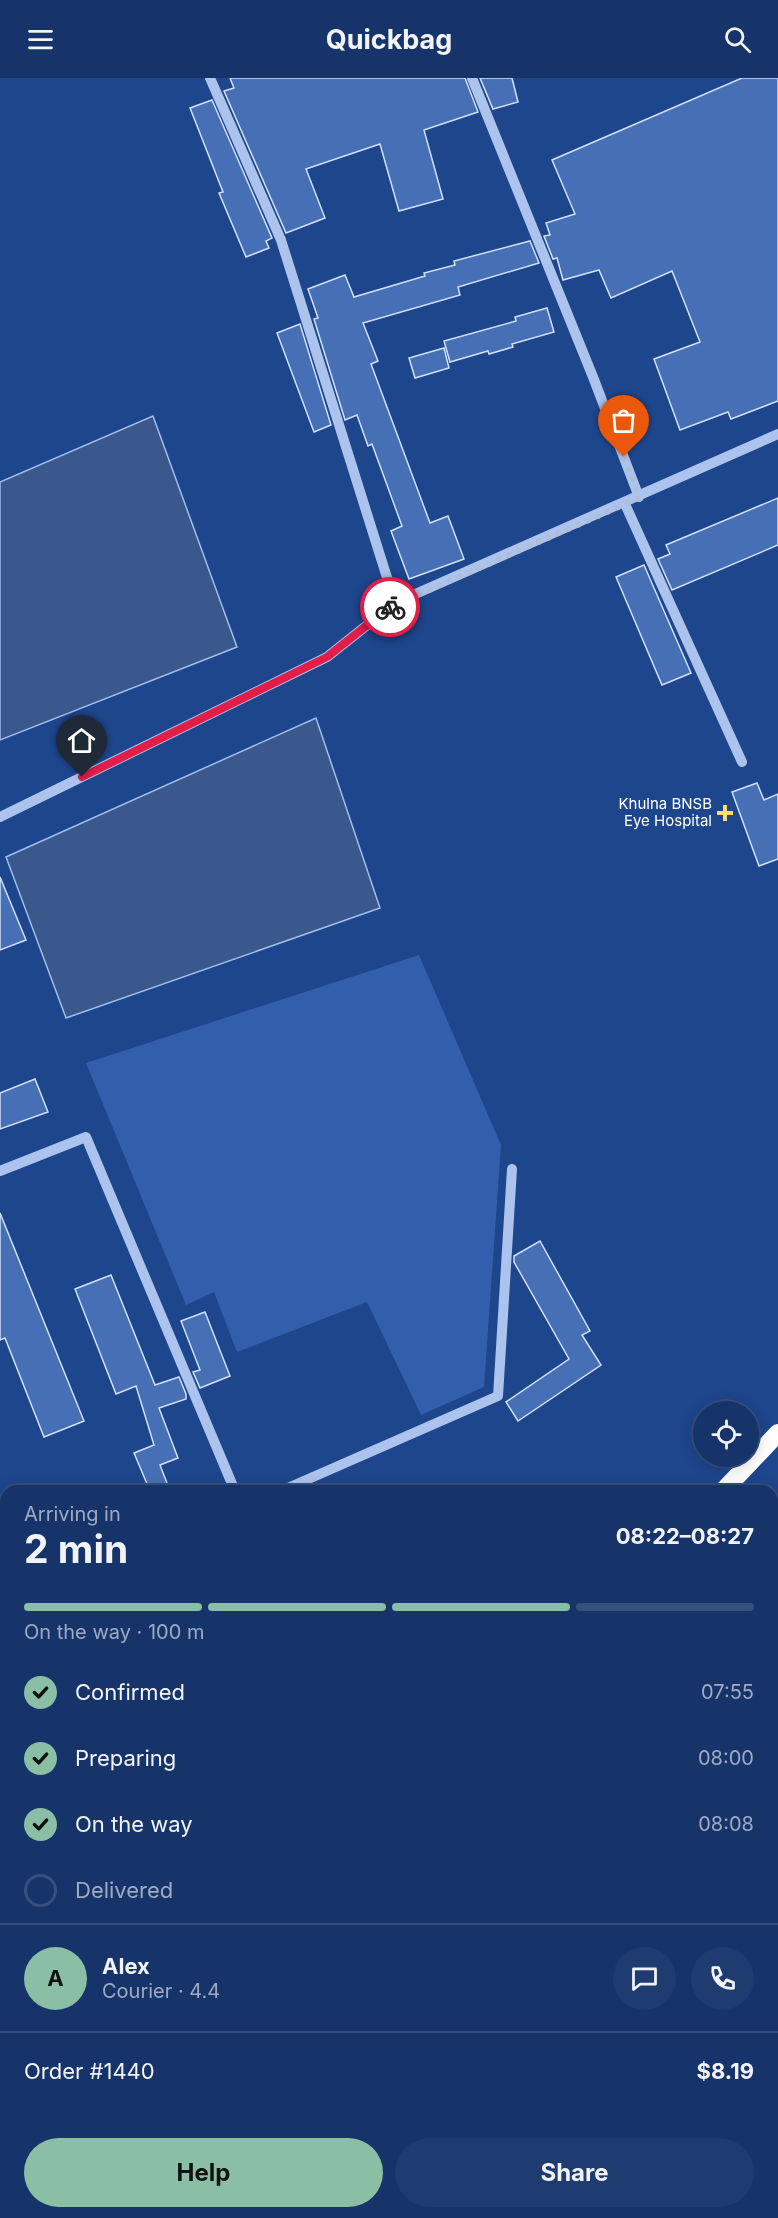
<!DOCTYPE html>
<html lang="en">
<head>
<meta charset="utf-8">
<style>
	body { margin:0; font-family:Inter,sans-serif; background:#1f3c70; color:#f1f3f6; height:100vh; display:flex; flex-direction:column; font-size:22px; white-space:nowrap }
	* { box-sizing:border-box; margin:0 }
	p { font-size:20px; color:#9eaac1 }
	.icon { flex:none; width:33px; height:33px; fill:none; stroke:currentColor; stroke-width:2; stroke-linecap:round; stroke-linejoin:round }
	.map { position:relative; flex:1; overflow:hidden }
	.sheet { position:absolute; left:0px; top:1407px; width:778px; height:734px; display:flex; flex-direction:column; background:#16346a; border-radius:18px 18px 0 0; box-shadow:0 3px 15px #0003,0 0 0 2px #354f7e }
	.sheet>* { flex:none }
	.tools { position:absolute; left:693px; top:1323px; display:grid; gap:12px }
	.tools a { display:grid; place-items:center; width:66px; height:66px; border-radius:50%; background:#16346a; box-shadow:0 3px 15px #0003,0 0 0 2px #354f7e; font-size:30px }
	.pin { position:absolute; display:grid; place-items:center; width:51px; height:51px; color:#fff; margin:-62px -26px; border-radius:50% 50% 50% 0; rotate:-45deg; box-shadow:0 0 6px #0007 }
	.pin .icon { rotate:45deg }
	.courier { position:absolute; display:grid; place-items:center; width:60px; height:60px; margin:-30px; border:4px solid #e11d48; border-radius:50%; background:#fff; color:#222; box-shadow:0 2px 8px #0007 }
	.summary em { font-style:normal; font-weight:700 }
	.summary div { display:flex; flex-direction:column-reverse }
	.summary { display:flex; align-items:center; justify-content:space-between; height:102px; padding:0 24px }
	h1 { font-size:39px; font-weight:700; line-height:45px }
	.bar { display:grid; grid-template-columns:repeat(4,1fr); gap:9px 6px; align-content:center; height:72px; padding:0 24px }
	.bar i { height:8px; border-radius:4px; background:#354f7e }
	.bar .current { background:#8abfa5 }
	.bar p { grid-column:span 4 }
	.line { display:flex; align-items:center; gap:15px; padding:0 24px; border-top:2px solid #354f7e }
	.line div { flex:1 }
	.round { display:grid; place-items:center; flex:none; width:63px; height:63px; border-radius:32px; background:#1f3c70 }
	ol { padding:0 24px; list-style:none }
	li { display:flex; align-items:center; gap:18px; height:66px }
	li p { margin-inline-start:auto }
	li .icon { padding:6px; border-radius:50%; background:#8abfa5; color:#111; stroke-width:4 }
	li:last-child { color:#9eaac1 }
	li i { width:33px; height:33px; border:3px solid #354f7e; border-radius:50% }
	.action { display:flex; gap:12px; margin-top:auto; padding:12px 24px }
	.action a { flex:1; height:69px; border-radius:36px; background:#8abfa5; color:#111; font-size:24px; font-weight:700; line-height:69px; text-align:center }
	.action a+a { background:#1f3c70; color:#f1f3f6 }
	header { display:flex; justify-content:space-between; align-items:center; height:78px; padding:0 24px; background:#16346a; font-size:27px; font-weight:700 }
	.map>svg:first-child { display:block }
	.green { fill:#325eab }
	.water { fill:#3b588d; stroke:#9fbeee; stroke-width:1.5 }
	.building { fill:#476fb5; stroke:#d1e0f9; stroke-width:1.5 }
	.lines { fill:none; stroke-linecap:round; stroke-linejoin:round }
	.minor { stroke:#acc4ed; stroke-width:10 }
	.highway { stroke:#fff; stroke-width:18 }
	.done { stroke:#b0bed7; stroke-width:6; stroke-dasharray:0 10.8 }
	.route { stroke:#e11d48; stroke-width:8 }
	.poi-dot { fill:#fbdd6b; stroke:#1e468d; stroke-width:2 }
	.labels { text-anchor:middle; stroke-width:6; stroke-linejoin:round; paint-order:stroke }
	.poi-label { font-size:15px; fill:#fff; stroke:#1e468d; text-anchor:end }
</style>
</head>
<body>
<header><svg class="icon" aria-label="menu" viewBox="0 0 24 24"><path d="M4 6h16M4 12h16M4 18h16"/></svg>Quickbag<svg class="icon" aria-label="search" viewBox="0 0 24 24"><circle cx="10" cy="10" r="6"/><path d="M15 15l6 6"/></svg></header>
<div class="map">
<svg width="778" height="2140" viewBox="0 0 778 2140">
	<rect width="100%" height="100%" fill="#1e468d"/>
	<path class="green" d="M419 877 501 1067 484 1309 421 1337 367 1224 237 1274 214 1214 186 1227 86 985Z"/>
	<g class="water">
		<path d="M153 338 237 569 0 662V404Z"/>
		<path d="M316 640 380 830 66 940 6 779Z"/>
		<path d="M772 1617 778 1628V1805H772Z"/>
	</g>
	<g class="building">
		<path d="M230 0H465L478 34 424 52 443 121 399 133 380 66 306 91 325 140 286 155 224 13 234 10Z"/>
		<path d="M480 0H512L518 24 493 31Z"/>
		<path d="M742 0H778V323L731 341 728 334 680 352 654 281 700 264 672 193 611 220 599 192 563 202 557 180 553 181 544 158 550 157 546 145 575 136 552 82Z"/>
		<path d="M212 22 272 160 266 163 269 170 246 179 219 115 223 114 190 30Z"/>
		<path d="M530 163 539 185 458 209 460 217 363 245 378 283 371 286 430 445 448 438 464 481 409 501 391 453 402 448 372 366 368 368 357 337 345 342 314 241 318 240 308 211 345 197 354 219 425 198 424 195 455 187 454 183Z"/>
		<path d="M547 230 554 254 512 266 513 269 489 276 488 273 450 284 444 263 516 243 515 239Z"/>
		<path d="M300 246 331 347 314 354 277 255Z"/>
		<path d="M444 270 449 290 415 300 409 280Z"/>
		<path d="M778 420V467L672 512 658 481 670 476 666 467Z"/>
		<path d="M644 487 691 595 662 607 616 499Z"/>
		<path d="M757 705 764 722 778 716V781L759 788 732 714Z"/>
		<path d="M0 799 26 862 0 872Z"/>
		<path d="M35 1001 48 1034 0 1051V1015Z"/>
		<path d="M0 1135 84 1343 44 1359 5 1260 0 1262Z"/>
		<path d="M540 1163 590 1253 582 1257 601 1287 518 1343 506 1324 569 1281 514 1184V1178Z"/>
		<path d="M111 1197 155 1307 179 1299 186 1316V1321L159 1330 178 1380 160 1387 170 1413H150L134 1375 154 1367 136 1308 116 1316 75 1211Z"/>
		<path d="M205 1234 230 1298 200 1310 193 1294 200 1292 181 1243Z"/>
	</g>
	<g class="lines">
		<g class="minor">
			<path d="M210 0 281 162 395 525 778 356"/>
			<path d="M472 0 593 299 639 419"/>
			<path d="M625 426 742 684"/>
			<path d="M0 739 327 579 395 525"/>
			<path d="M0 1093 86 1059 235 1413"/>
			<path d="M281 1413 498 1318 512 1091"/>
			<path d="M0 1445 6 1458"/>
			<path d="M772 1579 778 1591"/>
			<path d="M185 2134 188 2140"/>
			<path d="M476 2134 477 2140"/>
		</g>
		<g class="highway">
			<path d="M723 1413 778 1355"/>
			<path d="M120 2140 125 2134"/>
		</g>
	</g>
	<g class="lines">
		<path class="done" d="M390 529 639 420 624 379"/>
		<path class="route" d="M82 699 327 579 390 529"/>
	</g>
	<path class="poi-dot" d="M722 726h6v6h6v6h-6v6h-6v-6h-6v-6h6z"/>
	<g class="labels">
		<g class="poi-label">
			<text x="712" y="731">Khulna BNSB<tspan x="712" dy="17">Eye Hospital</tspan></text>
		</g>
	</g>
</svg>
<div class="tools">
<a><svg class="icon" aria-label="locate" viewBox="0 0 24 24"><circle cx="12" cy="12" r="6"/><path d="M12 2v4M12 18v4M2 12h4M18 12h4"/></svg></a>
</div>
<div class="pin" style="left:624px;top:379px;background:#ea580c"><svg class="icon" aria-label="bag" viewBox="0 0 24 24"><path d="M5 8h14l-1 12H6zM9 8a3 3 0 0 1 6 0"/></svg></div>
<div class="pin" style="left:82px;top:699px;background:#1f2937"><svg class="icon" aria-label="home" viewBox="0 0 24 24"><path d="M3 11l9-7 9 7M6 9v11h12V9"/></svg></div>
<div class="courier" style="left:390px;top:529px"><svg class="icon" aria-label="bike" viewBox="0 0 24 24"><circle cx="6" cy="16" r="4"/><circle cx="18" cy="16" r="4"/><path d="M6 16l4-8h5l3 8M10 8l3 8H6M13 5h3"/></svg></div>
<section class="sheet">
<div class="summary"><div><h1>2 min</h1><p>Arriving in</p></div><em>08:22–08:27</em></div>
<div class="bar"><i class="current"></i><i class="current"></i><i class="current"></i><i></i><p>On the way · 100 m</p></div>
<ol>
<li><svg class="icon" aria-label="check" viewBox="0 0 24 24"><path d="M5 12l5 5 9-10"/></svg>Confirmed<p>07:55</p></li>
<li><svg class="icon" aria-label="check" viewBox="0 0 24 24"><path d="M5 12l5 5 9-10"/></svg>Preparing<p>08:00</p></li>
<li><svg class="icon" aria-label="check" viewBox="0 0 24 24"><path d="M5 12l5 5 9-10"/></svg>On the way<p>08:08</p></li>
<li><i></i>Delivered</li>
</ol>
<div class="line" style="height:108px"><b class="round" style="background:#8abfa5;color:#111">A</b><div><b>Alex</b><p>Courier · 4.4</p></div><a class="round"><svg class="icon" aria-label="chat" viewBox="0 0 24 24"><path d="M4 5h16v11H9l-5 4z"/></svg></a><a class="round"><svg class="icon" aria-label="phone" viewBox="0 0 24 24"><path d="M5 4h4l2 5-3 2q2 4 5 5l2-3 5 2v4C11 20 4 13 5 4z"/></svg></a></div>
<div class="line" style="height:78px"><div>Order #1440</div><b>$8.19</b></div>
<div class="action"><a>Help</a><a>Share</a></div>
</section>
</div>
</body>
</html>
